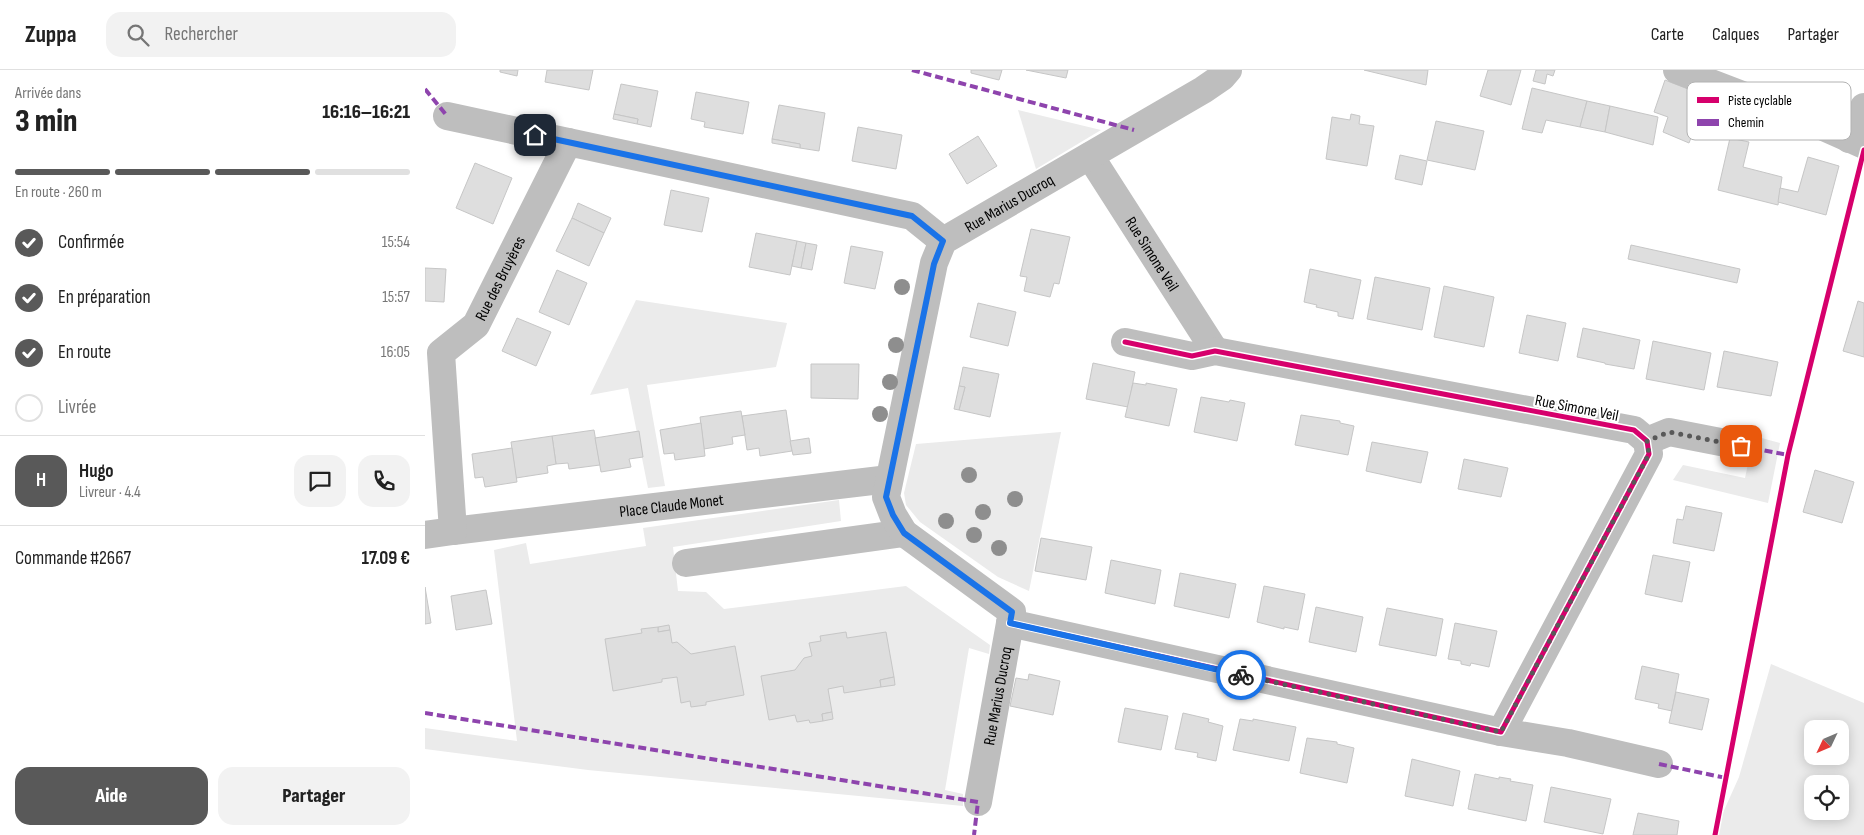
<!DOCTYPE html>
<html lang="fr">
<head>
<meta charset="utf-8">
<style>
	body { margin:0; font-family:"Sofia Sans Condensed",sans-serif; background:#f2f2f2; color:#222; height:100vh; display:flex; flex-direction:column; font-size:19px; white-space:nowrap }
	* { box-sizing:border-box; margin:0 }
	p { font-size:16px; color:#767676 }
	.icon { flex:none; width:28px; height:28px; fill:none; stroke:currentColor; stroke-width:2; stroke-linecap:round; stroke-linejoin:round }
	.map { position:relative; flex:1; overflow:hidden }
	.drawer { display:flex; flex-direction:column; background:#fff; width:425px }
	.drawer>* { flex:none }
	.needle { width:32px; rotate:226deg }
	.controls { position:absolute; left:1379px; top:650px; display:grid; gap:10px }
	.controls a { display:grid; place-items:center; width:45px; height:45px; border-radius:10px; background:#fff; box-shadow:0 2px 12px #0003; font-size:25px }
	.pin { position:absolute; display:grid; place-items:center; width:42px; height:42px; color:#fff; margin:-21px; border-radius:10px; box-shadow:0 2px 8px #0006 }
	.courier { position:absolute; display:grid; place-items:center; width:50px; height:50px; margin:-25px; border:4px solid #1a73e8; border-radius:50%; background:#fff; color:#222; box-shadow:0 1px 6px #0007 }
	.overview em { font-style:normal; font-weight:800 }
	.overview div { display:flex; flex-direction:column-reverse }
	.overview { display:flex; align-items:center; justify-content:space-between; height:85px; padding:0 15px }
	h1 { font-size:32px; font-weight:800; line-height:38px }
	.bar { display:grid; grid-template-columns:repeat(4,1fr); gap:8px 5px; align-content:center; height:60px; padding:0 15px }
	.bar i { height:6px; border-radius:4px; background:#e0e0e0 }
	.bar .active { background:#595959 }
	.bar p { grid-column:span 4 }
	.line { display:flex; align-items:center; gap:12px; padding:0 15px; border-top:1px solid #e0e0e0 }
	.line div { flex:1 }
	.round { display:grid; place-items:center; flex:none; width:52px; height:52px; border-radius:15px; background:#f2f2f2 }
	ol { padding:0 15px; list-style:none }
	li { display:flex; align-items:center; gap:15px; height:55px }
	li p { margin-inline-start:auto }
	li .icon { padding:5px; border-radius:50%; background:#595959; color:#fff; stroke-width:4 }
	li:last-child { color:#767676 }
	li i { width:28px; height:28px; border:2px solid #e0e0e0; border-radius:50% }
	.action { display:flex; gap:10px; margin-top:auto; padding:10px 15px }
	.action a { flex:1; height:58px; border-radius:15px; background:#595959; color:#fff; font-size:20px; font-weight:800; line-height:58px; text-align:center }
	.action a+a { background:#f2f2f2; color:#222 }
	header { display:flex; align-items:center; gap:30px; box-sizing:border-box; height:70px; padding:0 25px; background:#fff; border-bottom:1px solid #e0e0e0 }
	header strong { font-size:24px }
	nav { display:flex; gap:28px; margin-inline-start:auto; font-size:18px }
	.search { width:350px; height:45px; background:#f2f2f2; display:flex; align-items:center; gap:12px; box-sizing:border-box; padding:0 18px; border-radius:15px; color:#767676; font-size:19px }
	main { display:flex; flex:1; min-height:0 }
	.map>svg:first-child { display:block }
	.green { fill:#ebebeb; fill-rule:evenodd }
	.building { fill:#dedede; stroke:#c6c6c6 }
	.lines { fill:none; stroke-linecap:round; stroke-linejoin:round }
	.minor { stroke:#bebebe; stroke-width:28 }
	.quiet { stroke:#8e44ad; stroke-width:4; stroke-dasharray:8 4; stroke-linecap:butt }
	.cycleway-casing { stroke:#fff; stroke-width:8 }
	.cycleway { stroke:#d6006c; stroke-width:5 }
	.tree { fill:#8e8e8e }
	.done { stroke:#595959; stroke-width:5; stroke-dasharray:0 9 }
	.route { stroke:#1a73e8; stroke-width:6 }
	.labels { text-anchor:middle; stroke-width:4.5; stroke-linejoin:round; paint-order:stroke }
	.street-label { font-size:16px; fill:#000; stroke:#fff }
	.key { fill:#fff; stroke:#b2b2b2; stroke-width:1 }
	.key-label { font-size:14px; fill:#000 }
</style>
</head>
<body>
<header>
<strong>Zuppa</strong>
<div class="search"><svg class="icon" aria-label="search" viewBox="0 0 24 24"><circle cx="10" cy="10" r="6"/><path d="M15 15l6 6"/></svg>Rechercher</div>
<nav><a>Carte</a><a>Calques</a><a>Partager</a></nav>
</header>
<main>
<section class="drawer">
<div class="overview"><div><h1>3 min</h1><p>Arrivée dans</p></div><em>16:16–16:21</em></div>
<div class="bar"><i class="active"></i><i class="active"></i><i class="active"></i><i></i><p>En route · 260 m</p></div>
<ol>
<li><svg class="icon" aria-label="check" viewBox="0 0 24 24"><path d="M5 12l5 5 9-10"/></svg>Confirmée<p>15:54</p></li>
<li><svg class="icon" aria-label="check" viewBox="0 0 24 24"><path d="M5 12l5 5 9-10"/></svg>En préparation<p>15:57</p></li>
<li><svg class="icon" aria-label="check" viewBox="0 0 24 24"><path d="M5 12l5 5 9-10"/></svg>En route<p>16:05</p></li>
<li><i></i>Livrée</li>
</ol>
<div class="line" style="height:90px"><b class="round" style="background:#595959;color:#fff">H</b><div><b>Hugo</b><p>Livreur · 4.4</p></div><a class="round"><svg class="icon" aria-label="chat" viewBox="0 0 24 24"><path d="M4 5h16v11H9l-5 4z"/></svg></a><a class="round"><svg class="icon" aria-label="phone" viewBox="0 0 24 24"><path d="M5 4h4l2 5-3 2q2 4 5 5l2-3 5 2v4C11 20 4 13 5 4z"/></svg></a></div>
<div class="line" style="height:65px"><div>Commande #2667</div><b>17.09 €</b></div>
<div class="action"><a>Aide</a><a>Partager</a></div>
</section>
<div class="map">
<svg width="1439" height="765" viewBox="0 0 1439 765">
	<rect width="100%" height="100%" fill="#fff"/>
	<g class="green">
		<path d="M593 40 676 60 611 99Z"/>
		<path d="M211 230 362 253 351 297 222 315 240 416 223 418 203 318 165 325Z"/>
		<path d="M636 362 604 521 573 507 495 452 481 435 479 423 491 374Z"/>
		<path d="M1329 366 1355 373 1343 433 1248 410 1258 395 1320 408Z"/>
		<path d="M414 430 416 451 248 477 253 521 281 522 299 539 481 516 565 575 564 584 544 578 520 720 538 724V736L163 700 0 679V658L92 671 69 480 101 473 105 494 221 476 218 458Z"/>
		<path d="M1346 594 1439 633V765H1288L1314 707ZM1388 659H1415V686H1388ZM1388 714H1415V741H1388Z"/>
	</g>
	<g class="building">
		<path d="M75 0H93L92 6 75 2Z"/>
		<path d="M122 0H168L164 20 120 12Z"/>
		<path d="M546 0H577L574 10 546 3Z"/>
		<path d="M601 0H643L641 8Z"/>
		<path d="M939 0H1003L1001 15Z"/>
		<path d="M1063 0H1096L1086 35 1055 26Z"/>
		<path d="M1111 0H1130L1128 6 1122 4 1120 14 1108 11Z"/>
		<path d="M1240 10 1268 21 1263 34 1277 40 1264 73 1238 62 1243 47 1229 42Z"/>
		<path d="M196 14 233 21 226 57 212 54 213 49 189 44Z"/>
		<path d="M1107 18 1162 31 1155 57 1121 50 1117 63 1097 59Z"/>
		<path d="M271 22 324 32 318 64 279 57 280 52 266 49Z"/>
		<path d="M1162 31 1185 36 1180 62 1155 57Z"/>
		<path d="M354 35 400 43 394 81 375 78V74L347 69Z"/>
		<path d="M1185 36 1233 47 1228 75 1180 62Z"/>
		<path d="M189 44 213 49 212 54 188 49Z"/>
		<path d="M926 44 935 46 934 54 949 56 942 96 901 89 907 47 925 50Z"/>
		<path d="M1011 51 1059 61 1050 100 1002 90Z"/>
		<path d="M433 57 477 65 471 99 427 91Z"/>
		<path d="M553 66 572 96 542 114 524 84Z"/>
		<path d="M1305 68 1324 72 1318 97 1357 107 1353 135 1293 120Z"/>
		<path d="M347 69 375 74V78L347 73Z"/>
		<path d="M975 85 1002 91 997 115 970 109Z"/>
		<path d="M1383 87 1414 96 1401 145 1353 132 1355 118 1373 122Z"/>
		<path d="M50 93 87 108 68 154 31 138Z"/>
		<path d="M246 120 284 128 277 162 239 155Z"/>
		<path d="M153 133 186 148 179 163 147 148Z"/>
		<path d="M147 148 179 163 164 196 131 181Z"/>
		<path d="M606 159 645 167 634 214 629 213 625 227 599 221 602 207 595 206Z"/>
		<path d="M331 163 372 171 365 205 324 197Z"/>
		<path d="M372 171 381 173 376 198 367 196Z"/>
		<path d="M381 173 392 175 387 200 376 198Z"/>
		<path d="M1206 175 1315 199 1312 213 1203 189Z"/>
		<path d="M426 176 458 182 450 219 419 213Z"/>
		<path d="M0 198 21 199 19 232 0 231Z"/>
		<path d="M885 199 936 210 928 249 913 246V242L891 237 892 235 879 232Z"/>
		<path d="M132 200 162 213 144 255 114 242Z"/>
		<path d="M950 207 1005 218 997 260 942 249Z"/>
		<path d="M1019 216 1069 227 1059 277 1009 267Z"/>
		<path d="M1433 231 1439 233V287L1418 281Z"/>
		<path d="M553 233 591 242 583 276 545 267Z"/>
		<path d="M1102 245 1141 253 1133 291 1094 283Z"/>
		<path d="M92 248 126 262 111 296 77 281Z"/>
		<path d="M1158 258 1215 270 1209 299 1180 294V293L1152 287Z"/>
		<path d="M1228 271 1286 283 1279 320 1221 309Z"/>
		<path d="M1299 281 1353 292 1346 326 1292 317Z"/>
		<path d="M668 293 710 302 703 337 661 329Z"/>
		<path d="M386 294H434L433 329 386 328Z"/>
		<path d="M538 297 574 304 565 347 534 340 540 317 534 316Z"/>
		<path d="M708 313 721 315V313L752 319 744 356 700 347Z"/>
		<path d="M534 316 540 317 534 340 529 339Z"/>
		<path d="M776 327 804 332 805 330 820 333 812 371 769 362Z"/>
		<path d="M361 340 367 381 335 386 334 378 322 380 317 346Z"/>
		<path d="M316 341 320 365 307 367 308 374 279 379 275 347Z"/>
		<path d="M876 345 915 351V353L929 356 923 385 870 375Z"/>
		<path d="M276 353 280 386 250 390 249 383 239 384 235 360Z"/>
		<path d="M169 360 175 395 144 399 143 393 131 394 127 366Z"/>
		<path d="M214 361 218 387 204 389 206 397 176 402 170 368Z"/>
		<path d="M127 366 131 394 122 396 123 403 91 408 86 372Z"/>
		<path d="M384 368 386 383 368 385 365 371Z"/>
		<path d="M947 372 1003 382 996 413 941 401Z"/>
		<path d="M87 378 92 412 60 417 58 407 50 408 47 384Z"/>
		<path d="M1039 389 1083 398 1076 427 1033 419Z"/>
		<path d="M1390 400 1429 412 1417 453 1378 442Z"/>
		<path d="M1261 436 1297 443 1289 481 1248 473 1252 449 1258 450Z"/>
		<path d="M616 468 667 477 661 510 610 501Z"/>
		<path d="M1228 485 1265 492 1257 532 1220 524Z"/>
		<path d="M686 490 736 500 730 534 680 523Z"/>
		<path d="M755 503 811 514 804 548 749 536Z"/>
		<path d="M839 516 880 524 873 560 859 557V559L832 552Z"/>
		<path d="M0 517 6 553 0 554Z"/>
		<path d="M61 520 67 554 31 560 26 526Z"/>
		<path d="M891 537 938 547 931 582 884 572Z"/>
		<path d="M962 538 1018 549 1011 586 954 575Z"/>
		<path d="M1030 553 1072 561 1064 597 1046 593 1045 596 1036 594V591L1023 589Z"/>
		<path d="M244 555 245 560 233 562V557Z"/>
		<path d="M233 557V562L245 560 247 573 252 572 266 584 310 576 319 625 281 632V635L266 637 265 631 256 633 252 607 237 609V612L188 621 180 569 217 563 216 559Z"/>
		<path d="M421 562 422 568 461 562 469 607 455 610 456 617 419 623 418 616 403 619 407 642 397 644 398 651 385 653 384 650 372 652 370 645 344 650 336 606 370 600 379 588 387 586 384 573 396 571 395 566Z"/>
		<path d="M1217 596 1254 604 1247 641 1233 638 1234 634 1210 629Z"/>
		<path d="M604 604 635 611 628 645 585 636 591 608 603 610Z"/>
		<path d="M469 607 470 615 456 617 455 610Z"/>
		<path d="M1251 622 1284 629 1277 660 1244 653Z"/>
		<path d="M700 638 743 646 736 680 693 672Z"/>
		<path d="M407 642 408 649 398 651 397 644Z"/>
		<path d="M758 643 784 649 783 652 798 656 791 691 772 687 773 683 750 679Z"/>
		<path d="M815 649 828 651V649L871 657 864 691 808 680Z"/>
		<path d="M882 668 912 672V674L929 678 922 713 875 703Z"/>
		<path d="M987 689 1035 701 1028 736 980 726Z"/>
		<path d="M1050 704 1074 709V707L1086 709 1085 711 1108 715 1101 751 1043 739Z"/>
		<path d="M1126 717 1186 729 1178 764 1119 752Z"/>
		<path d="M1213 743 1254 751 1252 765H1208Z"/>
	</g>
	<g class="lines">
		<g class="minor">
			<path d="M1252 0 1385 51 1439 75"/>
			<path d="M22 46 143 72"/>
			<path d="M1424 69 1439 37"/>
			<path id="s1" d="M665 86 790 281"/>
			<path d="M1222 371 1244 362 1316 376"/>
			<path id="s2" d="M28 461 464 409"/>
			<path id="s3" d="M0 465 28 461 16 283 51 255 143 72 487 146 518 171"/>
			<path d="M261 493 479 463"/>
			<path d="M585 553 1076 662 1224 384 1222 371 1209 360 790 281 767 286 700 272"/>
			<path d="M1076 662 1143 673 1234 694"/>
			<path id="s4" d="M553 732 587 542 479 463 468 445 461 427 509 193 518 171 778 20 797 7 803 0"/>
		</g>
		<g class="quiet">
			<path d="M487 0 709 60"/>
			<path d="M0 19 22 46"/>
			<path d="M1316 376 1363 385"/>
			<path d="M0 643 553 732 549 765"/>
			<path d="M1234 694 1301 708"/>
		</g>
		<g class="cycleway-casing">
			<g id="cycleway">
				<path d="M585 553 1076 662 1224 384 1222 371 1209 360 790 281 767 286 700 272"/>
				<path d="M1290 765 1363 385 1439 80"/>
			</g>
		</g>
		<use href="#cycleway" class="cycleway"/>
	</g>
	<g class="tree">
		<circle cx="477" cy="217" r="8"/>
		<circle cx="471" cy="275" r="8"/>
		<circle cx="465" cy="312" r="8"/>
		<circle cx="455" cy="344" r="8"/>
		<circle cx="544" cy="405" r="8"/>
		<circle cx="590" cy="429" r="8"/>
		<circle cx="558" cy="442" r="8"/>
		<circle cx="521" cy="451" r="8"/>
		<circle cx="549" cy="465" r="8"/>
		<circle cx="574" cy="478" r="8"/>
	</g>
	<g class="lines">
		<path class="done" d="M816 605 1076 662 1224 384 1222 371 1244 362 1316 376"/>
		<path class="route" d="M110 65 487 146 518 171 509 194 461 427 468 445 479 463 587 542 585 553 816 605"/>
	</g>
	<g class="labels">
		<g class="street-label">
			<text dy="6" stroke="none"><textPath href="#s4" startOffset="706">Rue Marius Ducroq</textPath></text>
			<text dy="6" stroke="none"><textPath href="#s1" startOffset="116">Rue Simone Veil</textPath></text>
			<text dy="6" stroke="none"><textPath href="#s3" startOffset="304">Rue des Bruyères</textPath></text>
			<text transform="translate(1152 337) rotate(11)" y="6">Rue Simone Veil</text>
			<text dy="6" stroke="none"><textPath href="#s2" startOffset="220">Place Claude Monet</textPath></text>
			<text dy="6" stroke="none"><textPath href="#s4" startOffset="108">Rue Marius Ducroq</textPath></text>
		</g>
	</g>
	<rect x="1262" y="12" width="164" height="58" rx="8" class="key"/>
	<rect x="1272" y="27" width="22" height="6" fill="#d6006c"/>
	<rect x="1272" y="49" width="22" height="7" fill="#8e44ad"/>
	<g class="key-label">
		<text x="1303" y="35">Piste cyclable</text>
		<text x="1303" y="57">Chemin</text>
	</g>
</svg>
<div class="controls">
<a><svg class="needle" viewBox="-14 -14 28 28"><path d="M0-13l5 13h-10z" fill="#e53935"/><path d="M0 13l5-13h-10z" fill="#767676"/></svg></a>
<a><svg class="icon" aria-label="locate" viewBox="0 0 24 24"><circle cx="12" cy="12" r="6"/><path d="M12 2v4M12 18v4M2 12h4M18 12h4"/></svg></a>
</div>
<div class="pin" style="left:1316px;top:376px;background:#ea580c"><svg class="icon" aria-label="bag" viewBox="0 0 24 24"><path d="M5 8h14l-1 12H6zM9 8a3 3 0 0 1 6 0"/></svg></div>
<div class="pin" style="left:110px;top:65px;background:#1f2937"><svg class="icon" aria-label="home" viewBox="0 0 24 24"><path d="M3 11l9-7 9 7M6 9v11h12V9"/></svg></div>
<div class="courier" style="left:816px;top:605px"><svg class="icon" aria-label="bike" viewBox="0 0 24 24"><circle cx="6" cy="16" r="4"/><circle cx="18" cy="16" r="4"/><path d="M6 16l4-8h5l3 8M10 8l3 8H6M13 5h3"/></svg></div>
</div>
</main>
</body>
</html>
